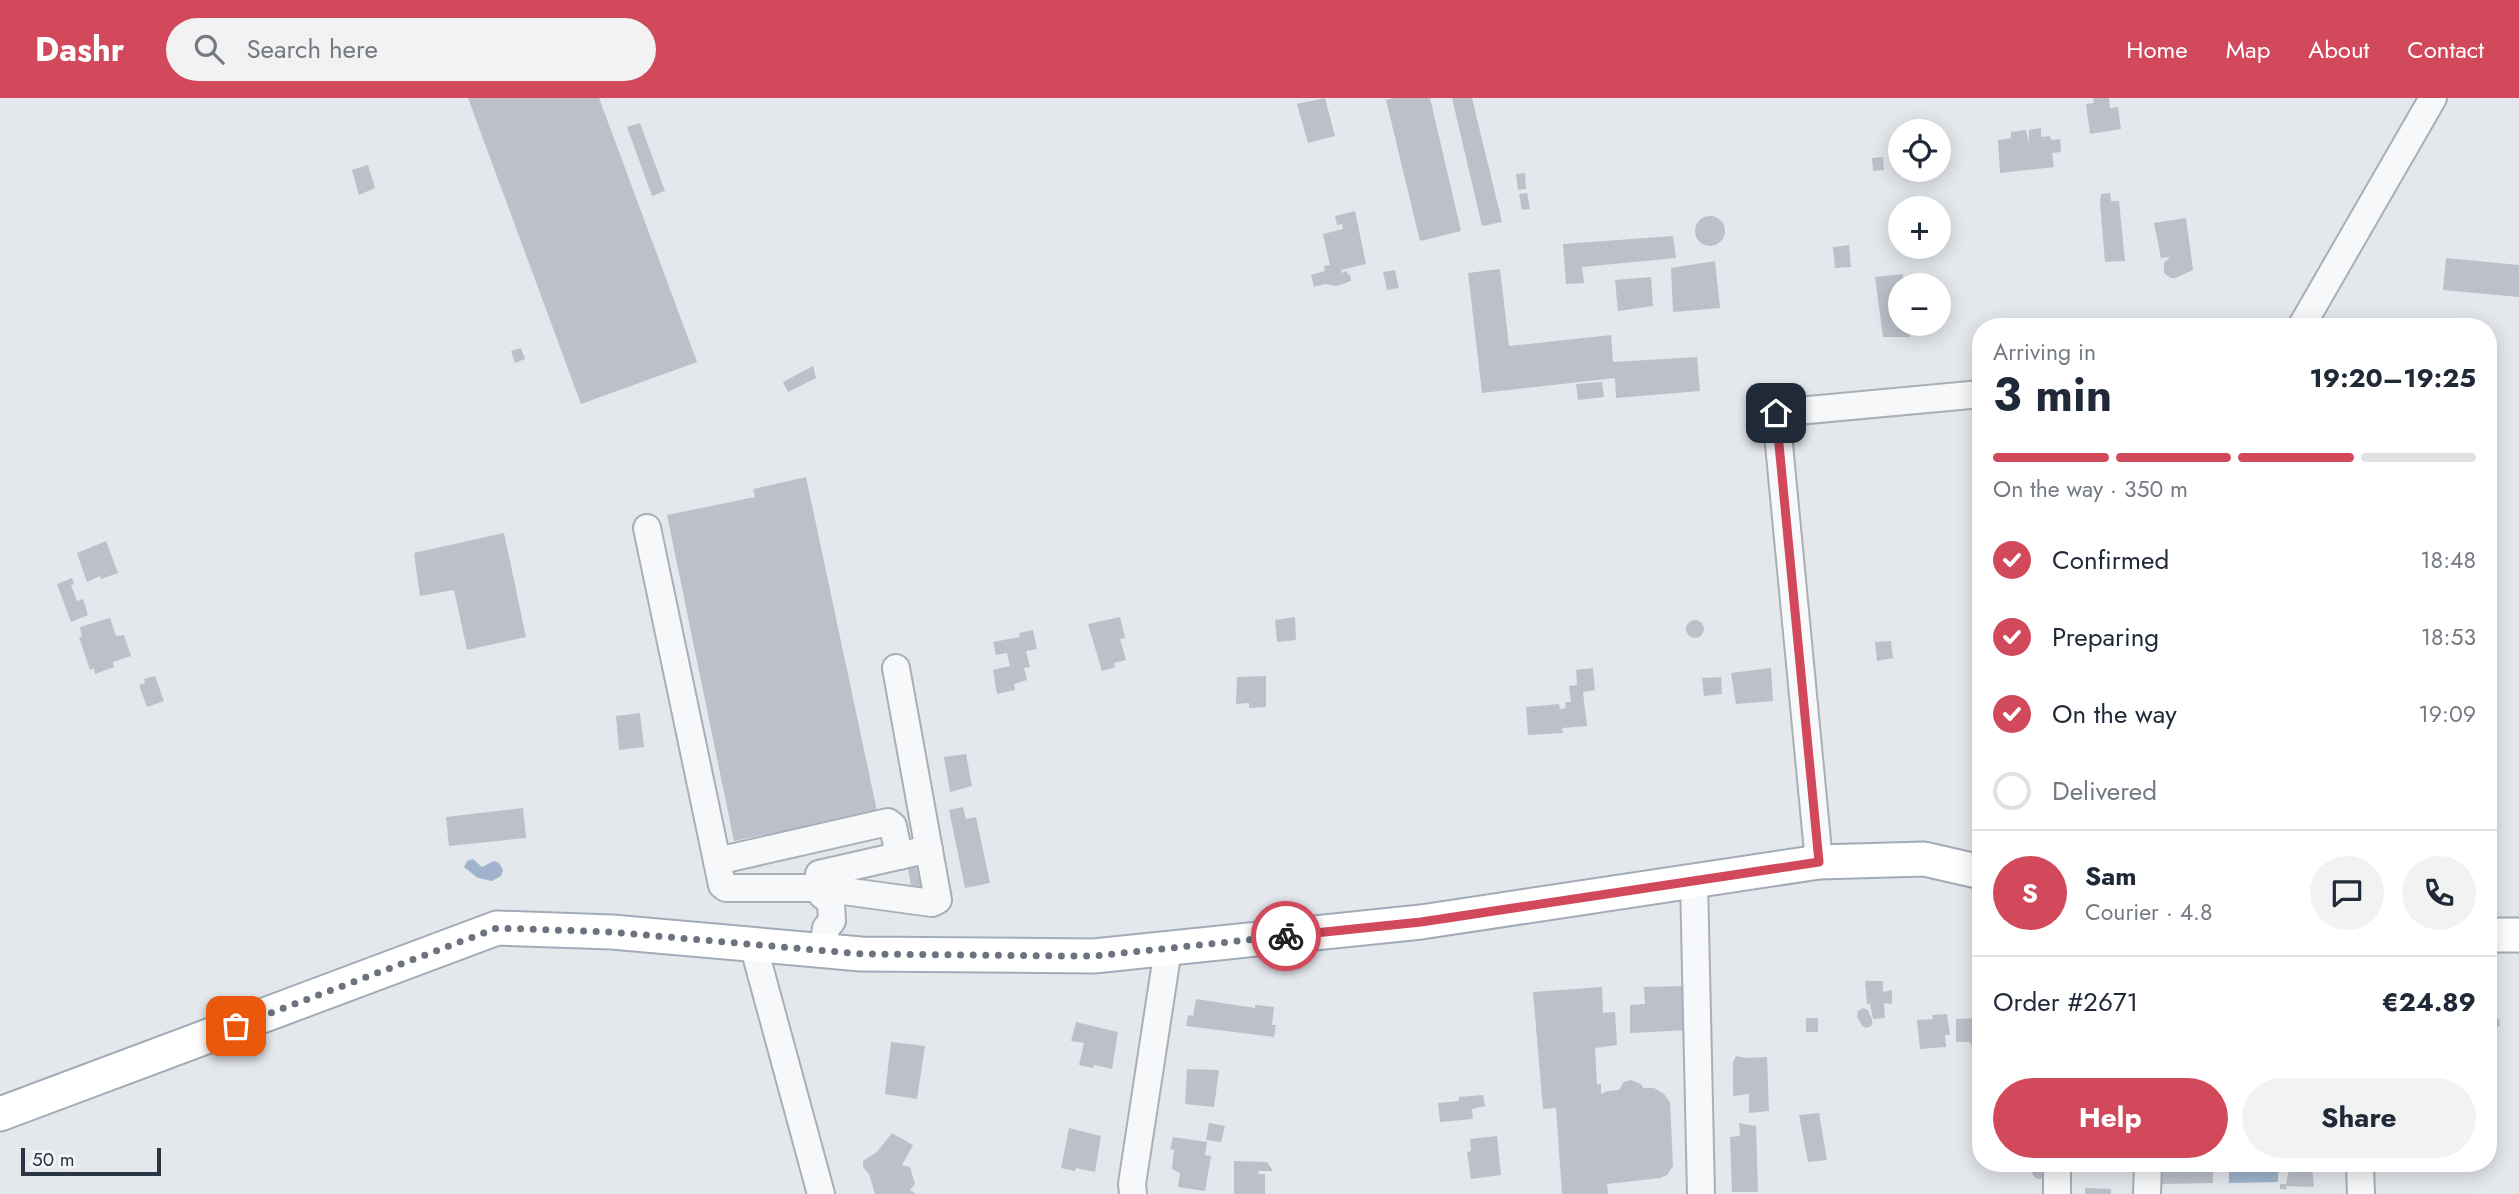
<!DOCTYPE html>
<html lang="en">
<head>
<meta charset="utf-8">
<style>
	body { margin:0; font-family:Jost,sans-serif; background:#f2f2f3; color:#1f2937; height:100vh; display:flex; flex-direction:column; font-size:26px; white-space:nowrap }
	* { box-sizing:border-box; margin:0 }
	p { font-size:23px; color:#747a83 }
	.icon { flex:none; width:38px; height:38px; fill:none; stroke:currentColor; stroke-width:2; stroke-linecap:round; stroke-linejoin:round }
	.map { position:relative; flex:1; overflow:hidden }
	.details { position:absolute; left:1972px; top:220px; width:525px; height:854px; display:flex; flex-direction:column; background:#fff; border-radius:28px; box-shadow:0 4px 18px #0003 }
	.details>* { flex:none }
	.tools { position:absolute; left:1888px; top:21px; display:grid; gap:14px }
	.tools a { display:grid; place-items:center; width:63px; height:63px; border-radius:50%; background:#fff; box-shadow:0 4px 18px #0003; font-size:35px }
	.scale { position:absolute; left:21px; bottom:18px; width:140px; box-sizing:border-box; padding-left:7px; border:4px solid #2b3445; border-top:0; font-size:19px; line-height:24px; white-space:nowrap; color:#2b3445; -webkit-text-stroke:5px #f4f6f9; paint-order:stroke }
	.pin { position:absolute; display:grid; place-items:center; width:60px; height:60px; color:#fff; margin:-30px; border-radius:14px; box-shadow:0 4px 10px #0006 }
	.courier { position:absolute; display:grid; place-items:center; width:70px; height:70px; margin:-35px; border:5px solid #d1495b; border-radius:50%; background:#fff; color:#222; box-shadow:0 2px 9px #0007 }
	.headline em { font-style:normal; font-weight:700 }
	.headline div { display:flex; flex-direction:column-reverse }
	.headline { display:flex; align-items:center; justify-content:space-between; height:119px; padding:0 21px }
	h1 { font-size:46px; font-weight:700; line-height:52px }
	.bar { display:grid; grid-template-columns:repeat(4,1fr); gap:10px 7px; align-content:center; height:84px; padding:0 21px }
	.bar i { height:9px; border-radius:5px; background:#e0e1e3 }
	.bar .selected { background:#d1495b }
	.bar p { grid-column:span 4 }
	.line { display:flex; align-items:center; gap:18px; padding:0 21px; border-top:2px solid #e0e1e3 }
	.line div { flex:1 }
	.round { display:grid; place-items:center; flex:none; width:74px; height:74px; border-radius:37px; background:#f2f2f3 }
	ol { padding:0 21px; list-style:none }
	li { display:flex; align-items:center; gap:21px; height:77px }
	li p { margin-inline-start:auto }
	li .icon { padding:7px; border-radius:50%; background:#d1495b; color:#fff; stroke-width:4 }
	li:last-child { color:#747a83 }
	li i { width:38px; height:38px; border:4px solid #e0e1e3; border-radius:50% }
	.primary-button { display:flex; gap:14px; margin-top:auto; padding:14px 21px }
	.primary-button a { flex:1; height:80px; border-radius:42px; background:#d1495b; color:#fff; font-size:28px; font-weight:700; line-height:80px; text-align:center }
	.primary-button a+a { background:#f2f2f3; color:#1f2937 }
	header { display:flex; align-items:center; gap:42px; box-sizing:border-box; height:98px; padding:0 35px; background:#d1495b; color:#fff }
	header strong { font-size:33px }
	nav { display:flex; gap:38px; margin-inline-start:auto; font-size:24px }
	.search { width:490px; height:63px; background:#f2f2f3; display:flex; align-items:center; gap:18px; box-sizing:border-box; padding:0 24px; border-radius:38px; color:#747a83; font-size:26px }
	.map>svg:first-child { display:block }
	.water { fill:#9fb4cc }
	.building { fill:#bbc0ca }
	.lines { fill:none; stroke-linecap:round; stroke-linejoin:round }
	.minor-casing { stroke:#a9aeb7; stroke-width:30 }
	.major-casing { stroke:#a3abb8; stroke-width:37 }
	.minor { stroke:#f7f8fa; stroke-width:26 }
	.major { stroke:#fff; stroke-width:33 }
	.done { stroke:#6c737f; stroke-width:7; stroke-dasharray:0 12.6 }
	.route { stroke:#d1495b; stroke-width:9 }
</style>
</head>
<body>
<header>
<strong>Dashr</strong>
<div class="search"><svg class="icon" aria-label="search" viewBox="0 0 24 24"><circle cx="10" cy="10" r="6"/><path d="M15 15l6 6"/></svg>Search here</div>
<nav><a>Home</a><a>Map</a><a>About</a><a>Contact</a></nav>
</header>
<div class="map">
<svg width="2519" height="1096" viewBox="0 0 2519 1096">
	<rect width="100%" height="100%" fill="#e4e7ec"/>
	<g class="water">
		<path d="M473 761 482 769 494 763 499 765 503 772 501 778 492 783 478 780 464 769 467 763Z"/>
		<path d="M2229 1068H2278V1084L2229 1085Z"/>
	</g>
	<g class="building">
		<path d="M468 0H599L697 264 581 306Z"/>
		<path d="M1325 0 1335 38 1308 45 1297 6Z"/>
		<path d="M1394 0H1430L1461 133 1420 143 1386 2Z"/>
		<path d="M1452 0H1472L1502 124 1482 128Z"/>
		<path d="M2093 0H2109L2110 10 2118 9 2121 31 2090 36 2086 6 2094 5Z"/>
		<path d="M640 25 665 93 652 98 627 29Z"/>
		<path d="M2041 30V39L2050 38 2051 42 2060 41 2061 54 2052 55 2054 69 2000 75 1998 42 2011 40V34L2026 32 2029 45V32Z"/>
		<path d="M1883 59 1884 72 1873 73 1872 60Z"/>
		<path d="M368 67 375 90 359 97 352 72Z"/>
		<path d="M1525 75 1526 91 1518 92 1516 76Z"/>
		<path d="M1527 95 1530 111 1522 112 1519 96Z"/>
		<path d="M2110 95 2111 103H2119L2125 163 2105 164 2100 105 2101 96Z"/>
		<path d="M1355 113 1366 166 1341 172 1342 175 1347 173 1348 177 1350 176 1351 183 1337 188 1325 186 1314 189 1311 177 1325 173 1324 168 1330 167 1323 136 1343 131 1342 126 1337 127 1335 118Z"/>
		<circle cx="1710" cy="133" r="15"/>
		<path d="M2186 120 2193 172 2175 180H2171L2164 175V165L2170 159 2161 160 2154 125Z"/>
		<path d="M1673 138 1676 160 1582 169 1584 185 1566 186 1563 146Z"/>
		<path d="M1849 147 1851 169 1835 170 1833 149Z"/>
		<path d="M2446 160 2519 167V199L2443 192Z"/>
		<path d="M1715 163 1720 210 1673 214 1671 170Z"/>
		<path d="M1500 171 1509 248 1611 237 1613 264 1697 259 1700 293 1616 300 1615 280 1482 295 1468 175Z"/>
		<path d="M1395 172 1399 190 1387 192 1383 174Z"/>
		<path d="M1903 176 1904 187H1900V226H1909L1910 239H1883L1875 179Z"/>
		<path d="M1651 179 1653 208 1618 213 1615 182Z"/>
		<path d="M521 250 525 261 515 265 511 253Z"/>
		<path d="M813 268 816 280 788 294 783 284Z"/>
		<path d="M1602 284 1604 299 1578 302 1576 286Z"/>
		<path d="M806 379 877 713 820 724 821 728 791 734V731L734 743 667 417 755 399 753 391Z"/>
		<path d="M504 435 526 539 467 552 454 492 420 498 414 455Z"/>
		<path d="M106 443 118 475 101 481 100 478 87 484 77 455Z"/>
		<path d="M72 480 74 486 71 487 77 503 83 501 88 517 71 524 57 486Z"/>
		<path d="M1120 519 1125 540 1120 541 1126 562 1114 565 1115 569 1102 573 1088 526Z"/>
		<path d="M1295 519 1296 542 1277 544 1275 522Z"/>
		<path d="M110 520 116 538 124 537 131 558 113 564 114 569 95 576 94 570 90 572 79 539H82L80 529Z"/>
		<circle cx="1695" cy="531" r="9"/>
		<path d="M1033 532 1037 551 1026 553 1030 569 1024 570 1027 582 1014 586 1015 592 997 596 993 572 1010 568 1007 555 996 557 993 544 1020 539 1019 535Z"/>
		<path d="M1891 543 1893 560 1877 563 1875 544Z"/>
		<path d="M1593 570 1595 592 1583 594 1587 628 1562 630 1563 635 1528 637 1526 609 1559 606 1560 611 1566 610 1565 604H1571L1569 588 1577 587 1576 572Z"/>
		<path d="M1771 570 1773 603 1736 606 1731 575Z"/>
		<path d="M155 578 164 603 147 609 139 587 145 585 144 581Z"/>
		<path d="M1266 578V609L1249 610V605L1236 606 1237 579Z"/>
		<path d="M1721 579 1722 596 1704 598 1702 580Z"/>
		<path d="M640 615 644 649 619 652 616 618Z"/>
		<path d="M966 656 972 688 950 694 944 659Z"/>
		<path d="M963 709 966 721 976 719 990 785 965 790 949 712Z"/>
		<path d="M523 710 526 740 449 748 446 719Z"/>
		<path d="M916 768 923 797 913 799 908 770Z"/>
		<path d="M1865 883H1883V894L1892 892V906L1884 905 1885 920 1873 921 1870 906H1867Z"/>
		<path d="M1687 888 1689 932 1630 935V907L1645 906 1644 889Z"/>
		<path d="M1602 889 1603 915 1615 914 1617 947 1595 950 1597 986H1601V996L1608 993 1619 992 1624 984 1631 982 1641 986 1643 990H1654L1664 996 1670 1004 1673 1068 1667 1077 1660 1080 1607 1086 1608 1096H1562L1556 1010 1543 1011 1533 894Z"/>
		<path d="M1196 901 1255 910V907L1274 909 1272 927H1276L1274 939 1186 928 1188 917 1193 918Z"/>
		<path d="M1863 910 1868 912 1872 921V927L1867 930 1862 928 1857 918 1858 913Z"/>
		<path d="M1947 916 1950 937H1945L1946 949 1920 951 1917 922 1933 921 1932 917Z"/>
		<path d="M2488 916 2499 921 2500 927 2495 932 2488 931Z"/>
		<rect x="1806" y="920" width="12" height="14"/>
		<path d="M1981 920V975L1975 976 1974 950 1972 951 1970 944H1956V921Z"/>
		<path d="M1076 924 1118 934 1112 971 1094 967 1093 970 1079 967 1084 945 1071 943Z"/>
		<path d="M891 944 925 948 917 1001 885 996Z"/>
		<path d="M1736 958 1746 960 1767 959 1769 1013 1749 1015V996L1733 998V964Z"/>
		<path d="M1187 971 1219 972 1214 1009 1185 1006Z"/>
		<path d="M1483 997 1485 1008 1472 1011 1473 1021 1440 1024 1438 1005 1459 1003V999Z"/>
		<path d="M1819 1015 1827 1062 1808 1064 1799 1017Z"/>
		<path d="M1209 1025 1225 1028 1221 1044 1206 1042Z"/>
		<path d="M1739 1025 1756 1028 1758 1094H1732L1730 1039 1740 1038Z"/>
		<path d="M1069 1030 1101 1038 1095 1074 1076 1070 1075 1073 1061 1070Z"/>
		<path d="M892 1035 913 1047 902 1067 910 1069 915 1086 910 1092 916 1096H875L869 1076 863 1069V1063L877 1054Z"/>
		<path d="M1497 1038 1501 1077 1471 1081 1467 1054 1471 1053 1470 1041Z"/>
		<path d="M1173 1039 1207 1044 1205 1057 1211 1058 1205 1093 1178 1089 1180 1075 1172 1071 1174 1052 1170 1051Z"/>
		<path d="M1234 1063 1267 1064 1273 1073H1259L1258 1076H1265V1096H1234Z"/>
		<circle cx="2040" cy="1073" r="8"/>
		<path d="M2162 1066H2213V1085L2161 1086Z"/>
		<path d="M2290 1066 2312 1067 2314 1089 2286 1088 2287 1091H2280V1086H2286Z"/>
		<path d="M2085 1090 2111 1091V1096H2085Z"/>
	</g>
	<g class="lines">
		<g class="minor-casing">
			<g id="minor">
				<path d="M2301 229 2433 0"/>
				<path d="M647 430 717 763"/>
				<path d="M896 570 938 802 932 805 821 790 819 776 929 751"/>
				<path d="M1819 764 1776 315 1981 296"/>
				<path d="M1694 783 1701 1096"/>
				<path d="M753 846 821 1096"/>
				<path d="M823 852 826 830 832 823 831 804 822 797 821 790H726L722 787 717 763 888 724 893 728 899 758"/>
				<path d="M2360 1066 2361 1096"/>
				<path d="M1133 1096 1132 1086 1168 851"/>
				<path d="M2057 1096V1066"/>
				<path d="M2147 1096 2148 1066"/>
			</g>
		</g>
		<g class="major-casing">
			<g id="major">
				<path d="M2488 837H2519"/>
				<path d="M0 1016 497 830 612 834 861 856 1094 858 1421 824 1819 764 1924 761 1981 774"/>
			</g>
		</g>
		<use href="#minor" class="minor"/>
		<use href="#major" class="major"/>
	</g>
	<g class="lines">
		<path class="done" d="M236 928 497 830 611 834 862 856 1068 858H1094L1286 838"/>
		<path class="route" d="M1286 838 1421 824 1819 764 1776 315"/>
	</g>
</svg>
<div class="tools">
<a><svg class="icon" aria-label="locate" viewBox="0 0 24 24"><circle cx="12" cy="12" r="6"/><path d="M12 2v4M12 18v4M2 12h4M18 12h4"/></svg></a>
<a>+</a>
<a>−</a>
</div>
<div class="scale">50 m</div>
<div class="pin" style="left:236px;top:928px;background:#ea580c"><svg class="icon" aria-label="bag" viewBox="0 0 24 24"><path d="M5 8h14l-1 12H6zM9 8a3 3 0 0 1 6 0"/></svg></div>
<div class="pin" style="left:1776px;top:315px;background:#1f2937"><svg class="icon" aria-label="home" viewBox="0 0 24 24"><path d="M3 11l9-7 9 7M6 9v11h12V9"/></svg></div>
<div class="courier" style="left:1286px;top:838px"><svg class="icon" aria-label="bike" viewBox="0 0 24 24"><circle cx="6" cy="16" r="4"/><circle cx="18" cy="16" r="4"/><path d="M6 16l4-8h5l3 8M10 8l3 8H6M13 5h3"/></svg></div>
<section class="details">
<div class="headline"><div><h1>3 min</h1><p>Arriving in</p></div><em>19:20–19:25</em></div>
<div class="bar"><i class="selected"></i><i class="selected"></i><i class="selected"></i><i></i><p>On the way · 350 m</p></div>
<ol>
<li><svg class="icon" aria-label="check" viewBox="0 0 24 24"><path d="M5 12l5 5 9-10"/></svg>Confirmed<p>18:48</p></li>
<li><svg class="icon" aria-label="check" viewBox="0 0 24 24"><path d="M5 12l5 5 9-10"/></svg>Preparing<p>18:53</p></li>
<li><svg class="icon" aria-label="check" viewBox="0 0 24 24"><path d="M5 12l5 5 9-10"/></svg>On the way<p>19:09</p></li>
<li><i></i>Delivered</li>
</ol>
<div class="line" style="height:126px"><b class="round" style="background:#d1495b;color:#fff">S</b><div><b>Sam</b><p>Courier · 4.8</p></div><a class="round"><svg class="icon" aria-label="chat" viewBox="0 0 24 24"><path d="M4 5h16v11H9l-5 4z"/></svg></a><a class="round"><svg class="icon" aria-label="phone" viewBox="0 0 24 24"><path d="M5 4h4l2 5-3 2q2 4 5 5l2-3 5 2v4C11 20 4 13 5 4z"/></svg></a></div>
<div class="line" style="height:91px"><div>Order #2671</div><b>€24.89</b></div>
<div class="primary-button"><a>Help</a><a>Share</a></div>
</section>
</div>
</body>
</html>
